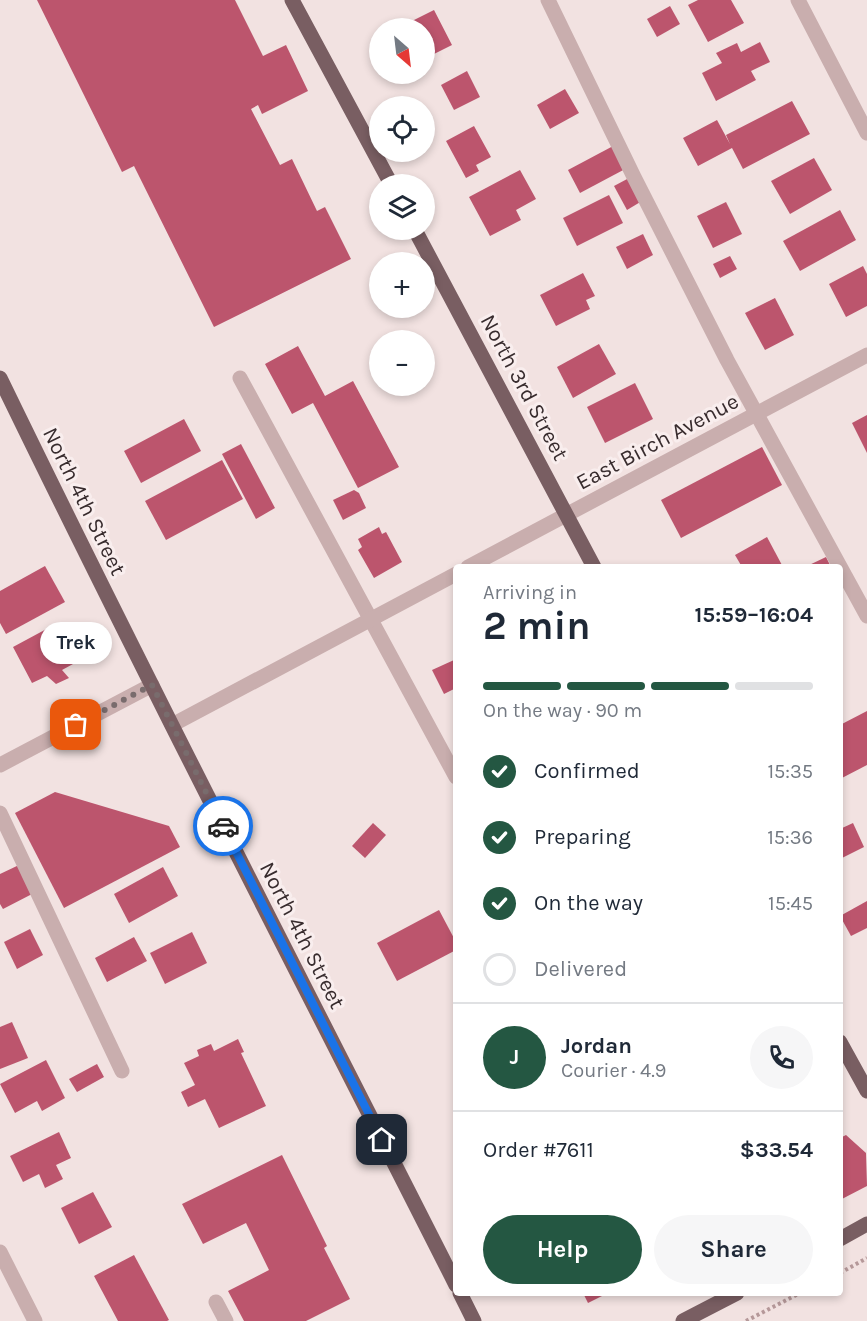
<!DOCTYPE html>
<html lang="en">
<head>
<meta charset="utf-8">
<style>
	body { margin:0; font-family:Karla,sans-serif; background:#f6f6f7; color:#1f2937; height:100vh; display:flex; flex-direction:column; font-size:22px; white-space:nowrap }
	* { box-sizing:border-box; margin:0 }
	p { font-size:20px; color:#747a83 }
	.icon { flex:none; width:33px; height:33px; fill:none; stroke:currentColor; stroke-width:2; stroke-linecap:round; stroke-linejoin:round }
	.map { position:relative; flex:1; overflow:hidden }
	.sheet { position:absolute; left:453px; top:564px; width:390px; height:732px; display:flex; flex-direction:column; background:#fff; border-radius:6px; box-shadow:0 3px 9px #0003 }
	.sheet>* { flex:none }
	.needle { width:39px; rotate:152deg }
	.fabs { position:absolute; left:369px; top:18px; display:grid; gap:12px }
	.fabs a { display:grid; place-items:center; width:66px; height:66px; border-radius:50%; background:#fff; box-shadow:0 3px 9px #0003; font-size:30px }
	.pin { position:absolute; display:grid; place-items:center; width:51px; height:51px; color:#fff; margin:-26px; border-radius:12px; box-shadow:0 3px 9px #0006 }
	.courier { position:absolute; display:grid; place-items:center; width:60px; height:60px; margin:-30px; border:4px solid #1a73e8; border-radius:50%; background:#fff; color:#222; box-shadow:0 2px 8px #0007 }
	.bubble { position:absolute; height:42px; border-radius:21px; background:#fff; box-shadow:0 3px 9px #0003; font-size:20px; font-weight:700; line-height:42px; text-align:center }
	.head em { font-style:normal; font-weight:700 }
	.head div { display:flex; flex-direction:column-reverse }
	.head { display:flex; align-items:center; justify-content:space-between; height:102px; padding:0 30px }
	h1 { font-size:39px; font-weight:700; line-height:45px }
	.bar { display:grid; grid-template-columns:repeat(4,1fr); gap:9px 6px; align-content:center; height:72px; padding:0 30px }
	.bar i { height:8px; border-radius:4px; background:#e0e1e3 }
	.bar .on { background:#245742 }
	.bar p { grid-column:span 4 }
	.line { display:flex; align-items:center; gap:15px; padding:0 30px; border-top:2px solid #e0e1e3 }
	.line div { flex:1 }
	.round { display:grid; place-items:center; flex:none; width:63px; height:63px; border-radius:32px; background:#f6f6f7 }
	ol { padding:0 30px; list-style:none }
	li { display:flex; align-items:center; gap:18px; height:66px }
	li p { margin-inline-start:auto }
	li .icon { padding:6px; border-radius:50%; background:#245742; color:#fff; stroke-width:4 }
	li:last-child { color:#747a83 }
	li i { width:33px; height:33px; border:3px solid #e0e1e3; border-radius:50% }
	.button { display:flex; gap:12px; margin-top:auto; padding:12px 30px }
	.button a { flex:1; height:69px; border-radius:36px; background:#245742; color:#fff; font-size:24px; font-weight:700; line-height:69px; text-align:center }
	.button a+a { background:#f6f6f7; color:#1f2937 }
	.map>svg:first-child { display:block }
	.building { fill:#bc556d }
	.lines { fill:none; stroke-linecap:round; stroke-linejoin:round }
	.path { stroke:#b59899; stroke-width:4; stroke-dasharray:3 3; stroke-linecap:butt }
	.minor { stroke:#c9aeae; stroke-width:15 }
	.major { stroke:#795e62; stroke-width:15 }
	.done { stroke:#796c6d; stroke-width:6; stroke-dasharray:0 10.8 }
	.route { stroke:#1a73e8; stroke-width:8 }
	.labels { text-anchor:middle; stroke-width:6; stroke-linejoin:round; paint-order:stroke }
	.street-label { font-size:22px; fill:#382c2e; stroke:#f9eeee }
</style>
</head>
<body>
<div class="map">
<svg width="867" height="1321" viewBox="0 0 867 1321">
	<rect width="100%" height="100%" fill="#f2e2e1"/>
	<g class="building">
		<path d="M37 0H235L263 56 286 45 308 91 262 114 258 105 251 109 280 165 292 159 317 211 325 207 351 259 214 327 134 166 122 172Z"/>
		<path d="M698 0H731L744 23 708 42 688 5Z"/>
		<path d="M670 6 680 24 657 37 647 19Z"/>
		<path d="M434 10 452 45 424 59V28H398Z"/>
		<path d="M760 42 770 62 751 71 756 80 716 101 702 73 722 63 716 53 737 43 741 52Z"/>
		<path d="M467 71 480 97 454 110 441 85Z"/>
		<path d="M565 89 579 113 550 129 537 105Z"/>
		<path d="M792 101 810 134 743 169 732 148 698 166 683 138 717 120 730 144 726 135Z"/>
		<path d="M474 126 491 157 476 165 479 171 466 178 446 141Z"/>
		<path d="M615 145 627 168 580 193 568 170Z"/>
		<path d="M814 158 832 190 790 214 771 181Z"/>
		<path d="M520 170 536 199 516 210 521 220 490 236 469 197Z"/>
		<path d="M629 178 642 201 627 210 614 186Z"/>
		<path d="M609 195 623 223 577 246 563 218Z"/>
		<path d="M726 202 742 234 713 248 697 216Z"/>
		<path d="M840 210 856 240 800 271 783 241Z"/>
		<path d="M643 234 653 255 627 269 616 247Z"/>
		<path d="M730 256 737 269 720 278 713 264Z"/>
		<path d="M863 266 867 274V306L846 317 829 284Z"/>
		<path d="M583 273 595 296 586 300 590 309 556 326 540 295Z"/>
		<path d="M775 298 794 335 765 350 745 313Z"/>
		<path d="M599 344 616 374 573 398 557 367Z"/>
		<path d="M298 346 325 396 353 381 399 467 358 488 313 403 292 414 265 364Z"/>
		<path d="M635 383 653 419 605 443 587 407Z"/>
		<path d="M867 415V453L852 423Z"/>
		<path d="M184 419 201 451 141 483 124 451Z"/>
		<path d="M241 444 275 508 256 519 222 454Z"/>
		<path d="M762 447 782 485 681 538 661 500Z"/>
		<path d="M222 460 243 499 166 540 145 501Z"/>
		<path d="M354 490 359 493 366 508 343 520 333 500Z"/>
		<path d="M379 527 382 534 386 532 402 562 374 578 358 550 362 547 358 539Z"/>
		<path d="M767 537 783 567H742L735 555Z"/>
		<path d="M826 557 831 567H805Z"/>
		<path d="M45 566 65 602 6 634 0 623V591Z"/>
		<path d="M52 626 73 664 62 670 69 678 56 684 47 676 32 683 13 647Z"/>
		<path d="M454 660 456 664V688L444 694 432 670Z"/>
		<path d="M867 711V765L840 779V725Z"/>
		<path d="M55 792 169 826 180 847 64 908 15 813Z"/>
		<path d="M373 823 386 835 365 858 352 846Z"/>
		<path d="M853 823 864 847 840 859V829Z"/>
		<path d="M19 865 34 893 3 909 0 904V874Z"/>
		<path d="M163 867 178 896 129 923 114 894Z"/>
		<path d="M867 901V928L851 936 840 916Z"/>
		<path d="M439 910 456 942V950L397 981 377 943Z"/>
		<path d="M30 929 43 955 17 969 4 942Z"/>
		<path d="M192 932 207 963 165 984 150 953Z"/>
		<path d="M134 937 147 961 107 982 95 958Z"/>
		<path d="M12 1022 28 1058 0 1069V1027Z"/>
		<path d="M238 1039 244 1052 241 1053 266 1106 219 1128 205 1099 188 1107 181 1092 195 1085 184 1063 199 1056 197 1050 211 1044 214 1051Z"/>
		<path d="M46 1060 65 1098 42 1111 37 1101 15 1113 0 1084Z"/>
		<path d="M97 1064 104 1077 77 1092 69 1079Z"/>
		<path d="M59 1132 71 1158 56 1165 63 1179 45 1188 39 1174 23 1182 10 1156Z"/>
		<path d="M846 1135 866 1153 867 1186 840 1200V1138Z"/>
		<path d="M282 1155 327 1246 324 1248 350 1299 306 1321H244L228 1291 269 1270 246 1223 203 1244 182 1204Z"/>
		<path d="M93 1192 112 1227 79 1244 61 1208Z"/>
		<path d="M134 1255 169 1320 167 1321H118L94 1276Z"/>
		<path d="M583 1293H608L588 1303Z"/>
	</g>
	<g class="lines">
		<g class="path">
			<path d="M840 1273 867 1258"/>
			<path d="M746 1321 800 1293"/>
		</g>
		<g class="minor">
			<path d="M548 0 634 177 727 360 867 616"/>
			<path d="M798 0 867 133"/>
			<path d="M240 378 456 777"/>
			<path d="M468 567 867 355"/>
			<path d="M172 725 456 574"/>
			<path d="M0 765 152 685"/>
			<path d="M0 813 122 1071"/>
			<path d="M0 1252 35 1321"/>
			<path d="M216 1302 226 1321"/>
		</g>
		<g class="major">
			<path d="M292 0 391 184"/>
			<path d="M415 230 594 567"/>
			<path d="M0 378C148 683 303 983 456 1285"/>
			<path d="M840 1042 867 1091"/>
			<path d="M840 1239 867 1224"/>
			<path d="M460 1293 474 1321"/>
			<path d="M683 1321 737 1293"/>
		</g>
	</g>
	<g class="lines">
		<path class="done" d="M76 725 152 685 223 826"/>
		<path class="route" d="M223 826 382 1140"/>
	</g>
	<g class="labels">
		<g class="street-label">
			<text transform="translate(525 387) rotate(62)" y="8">North 3rd Street</text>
			<text transform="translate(657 441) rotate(-28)" y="8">East Birch Avenue</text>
			<text transform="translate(85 501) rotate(64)" y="8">North 4th Street</text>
			<text transform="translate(303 935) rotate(63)" y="8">North 4th Street</text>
		</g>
	</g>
</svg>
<div class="fabs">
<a><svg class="needle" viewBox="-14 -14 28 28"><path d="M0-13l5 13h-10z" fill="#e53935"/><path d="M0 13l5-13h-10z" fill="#747a83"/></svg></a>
<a><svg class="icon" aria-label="locate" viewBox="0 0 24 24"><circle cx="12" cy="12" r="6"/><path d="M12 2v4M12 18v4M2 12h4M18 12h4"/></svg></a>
<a><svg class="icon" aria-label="layers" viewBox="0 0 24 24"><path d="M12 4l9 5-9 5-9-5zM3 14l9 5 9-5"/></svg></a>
<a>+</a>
<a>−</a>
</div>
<div class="pin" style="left:76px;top:725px;background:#ea580c"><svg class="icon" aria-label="bag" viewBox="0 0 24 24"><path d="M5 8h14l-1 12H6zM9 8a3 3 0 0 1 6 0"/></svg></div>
<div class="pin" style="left:382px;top:1140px;background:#1f2937"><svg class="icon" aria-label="home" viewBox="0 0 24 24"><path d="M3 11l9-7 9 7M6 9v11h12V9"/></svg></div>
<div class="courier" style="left:223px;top:826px"><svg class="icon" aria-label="car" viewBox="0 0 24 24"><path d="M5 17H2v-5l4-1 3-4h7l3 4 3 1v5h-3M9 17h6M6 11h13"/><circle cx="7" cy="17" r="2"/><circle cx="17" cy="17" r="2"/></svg></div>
<div class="bubble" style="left:40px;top:622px;width:72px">Trek</div>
<section class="sheet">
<div class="head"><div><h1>2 min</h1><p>Arriving in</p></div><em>15:59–16:04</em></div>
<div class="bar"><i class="on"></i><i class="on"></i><i class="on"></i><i></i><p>On the way · 90 m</p></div>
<ol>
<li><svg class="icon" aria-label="check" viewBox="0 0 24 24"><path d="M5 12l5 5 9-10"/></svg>Confirmed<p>15:35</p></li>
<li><svg class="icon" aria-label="check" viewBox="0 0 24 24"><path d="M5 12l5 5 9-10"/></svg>Preparing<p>15:36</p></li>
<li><svg class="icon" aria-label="check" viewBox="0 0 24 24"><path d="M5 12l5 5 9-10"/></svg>On the way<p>15:45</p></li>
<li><i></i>Delivered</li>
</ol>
<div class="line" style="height:108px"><b class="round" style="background:#245742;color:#fff">J</b><div><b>Jordan</b><p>Courier · 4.9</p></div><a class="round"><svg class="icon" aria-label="phone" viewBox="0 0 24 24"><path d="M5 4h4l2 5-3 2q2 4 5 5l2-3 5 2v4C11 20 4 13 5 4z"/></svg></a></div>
<div class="line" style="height:78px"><div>Order #7611</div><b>$33.54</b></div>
<div class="button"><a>Help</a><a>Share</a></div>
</section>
</div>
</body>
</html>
